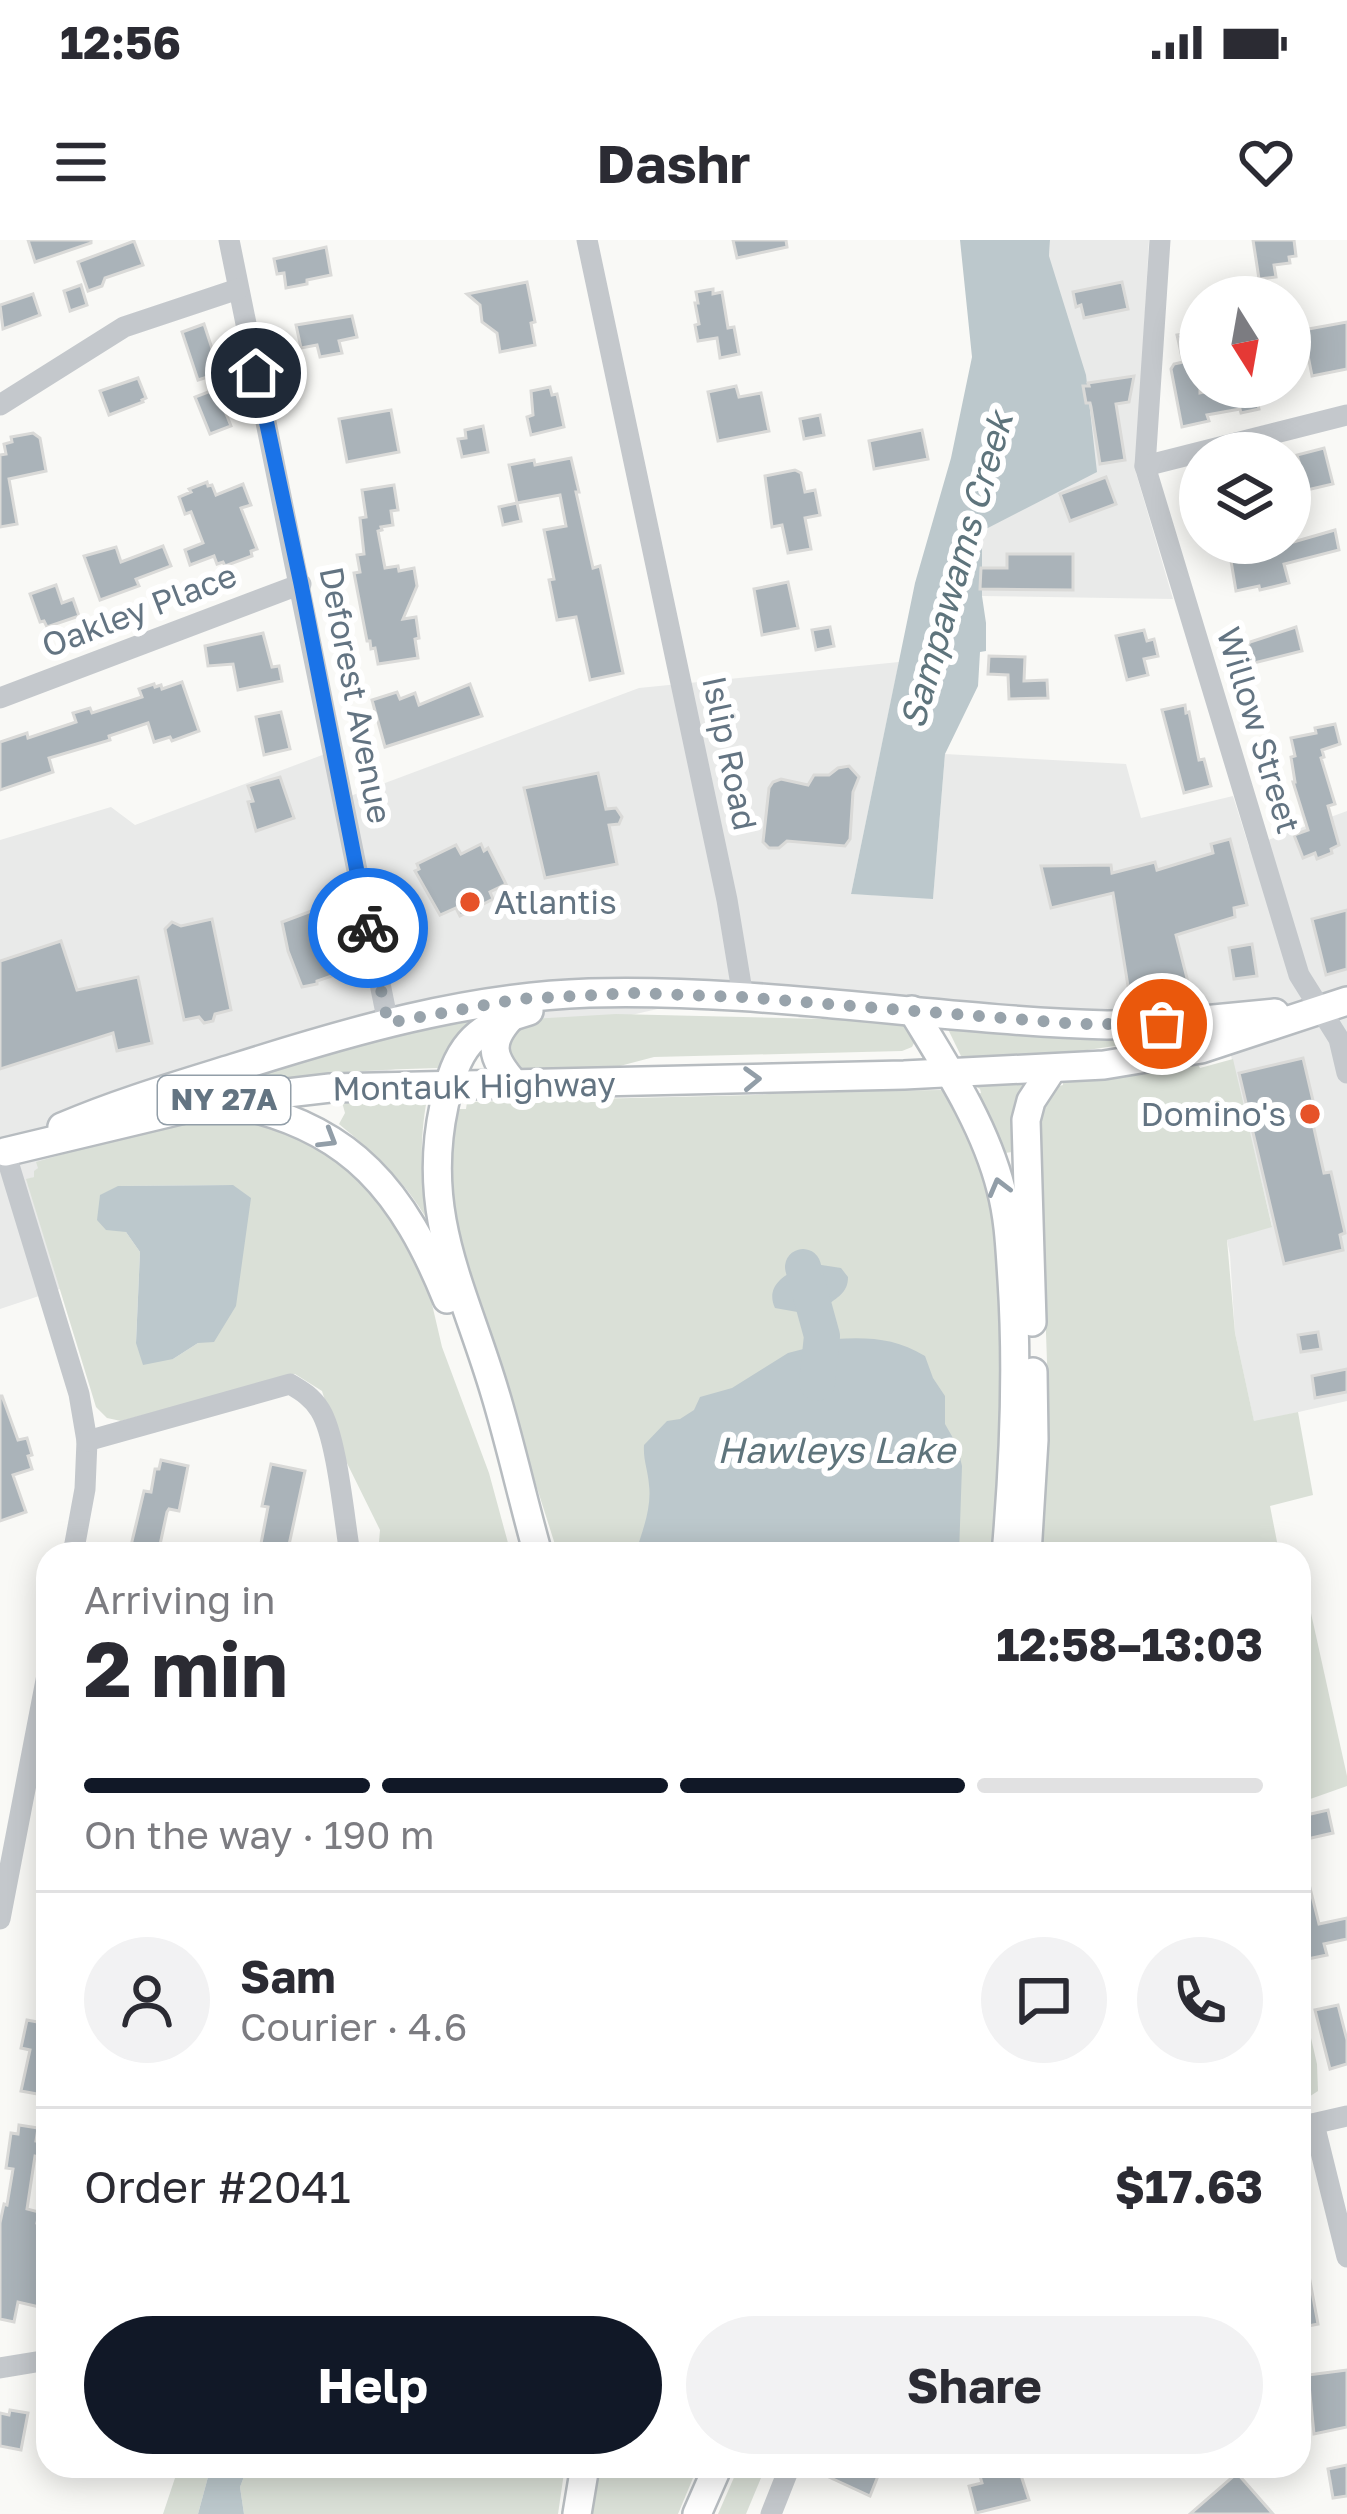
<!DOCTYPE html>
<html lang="en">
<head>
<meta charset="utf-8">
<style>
	body { margin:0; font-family:"Golos Text",sans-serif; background:#f2f2f3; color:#2b2b33; height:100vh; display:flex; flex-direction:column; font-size:45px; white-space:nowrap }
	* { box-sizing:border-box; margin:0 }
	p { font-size:39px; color:#7c7c81 }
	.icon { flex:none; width:66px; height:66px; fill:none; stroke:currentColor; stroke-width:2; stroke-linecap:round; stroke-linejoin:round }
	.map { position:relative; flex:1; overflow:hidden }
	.side { position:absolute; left:36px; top:1302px; width:1275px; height:936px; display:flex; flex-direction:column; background:#fff; border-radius:36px; box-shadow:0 6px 30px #0003 }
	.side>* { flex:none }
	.needle { width:78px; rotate:169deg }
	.fabs { position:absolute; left:1179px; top:36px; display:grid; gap:24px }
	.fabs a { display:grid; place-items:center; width:132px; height:132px; border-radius:50%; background:#fff; box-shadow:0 6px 30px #0003; font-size:60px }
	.pin { position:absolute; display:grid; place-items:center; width:102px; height:102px; color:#fff; margin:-51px; border:6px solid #fff; border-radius:50%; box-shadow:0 3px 12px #0007 }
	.courier { position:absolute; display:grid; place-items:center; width:120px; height:120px; margin:-60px; border:9px solid #1a73e8; border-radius:50%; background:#fff; color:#222; box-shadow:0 3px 15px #0007 }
	.head em { font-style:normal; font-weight:700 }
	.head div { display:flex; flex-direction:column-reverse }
	.head { display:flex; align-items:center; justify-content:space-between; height:204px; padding:0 48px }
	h1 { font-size:78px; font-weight:700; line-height:90px }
	.bar { display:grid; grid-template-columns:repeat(4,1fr); gap:18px 12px; align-content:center; height:144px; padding:0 48px }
	.bar i { height:15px; border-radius:9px; background:#e1e1e2 }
	.bar .selected { background:#111827 }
	.bar p { grid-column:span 4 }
	.line { display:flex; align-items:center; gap:30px; padding:0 48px; border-top:3px solid #e1e1e2 }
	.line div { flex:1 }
	.round { display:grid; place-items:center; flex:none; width:126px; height:126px; border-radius:63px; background:#f2f2f3 }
	.primary-button { display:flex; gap:24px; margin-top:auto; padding:24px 48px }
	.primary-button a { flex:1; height:138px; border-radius:72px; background:#111827; color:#fff; font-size:48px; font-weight:700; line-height:138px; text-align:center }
	.primary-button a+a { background:#f2f2f3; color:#2b2b33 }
	.status { display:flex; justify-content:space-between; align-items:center; height:84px; padding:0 60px; background:#fff; direction:ltr }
	.status svg { height:33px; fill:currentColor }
	header { display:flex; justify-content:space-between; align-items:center; height:156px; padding:0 48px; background:#fff; font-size:54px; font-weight:700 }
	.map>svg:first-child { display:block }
	.built { fill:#e9eae9 }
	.green { fill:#dae0d7; fill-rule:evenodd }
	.water { fill:#bcc8cc }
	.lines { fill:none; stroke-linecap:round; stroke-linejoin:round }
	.river { stroke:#bcc8cc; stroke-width:36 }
	.building { fill:#aab3b9; stroke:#dadad8; stroke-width:3 }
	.major-casing { stroke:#b7bcc0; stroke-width:32 }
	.minor { stroke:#c4c8cc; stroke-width:21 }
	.major { stroke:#fff; stroke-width:27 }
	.oneway { stroke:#929ea8 }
	.done { stroke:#98a3ab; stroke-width:12; stroke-dasharray:0 21.6 }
	.route { stroke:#1a73e8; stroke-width:15 }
	.poi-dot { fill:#e65229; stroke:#fff; stroke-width:4.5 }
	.labels { text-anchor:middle; stroke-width:12; stroke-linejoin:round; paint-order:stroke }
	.shield { fill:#fff; stroke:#929ea8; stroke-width:3 }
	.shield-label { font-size:30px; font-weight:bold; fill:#637482 }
	.street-label { font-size:33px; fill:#637482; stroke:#fff }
	.poi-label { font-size:33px; fill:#637482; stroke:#fff; text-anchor:start }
	.water-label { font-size:36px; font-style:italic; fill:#5e747c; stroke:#fff }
</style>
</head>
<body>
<div class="status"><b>12:56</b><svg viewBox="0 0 49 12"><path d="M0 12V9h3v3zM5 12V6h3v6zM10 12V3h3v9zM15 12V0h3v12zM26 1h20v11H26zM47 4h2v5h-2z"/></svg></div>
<header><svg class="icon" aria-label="menu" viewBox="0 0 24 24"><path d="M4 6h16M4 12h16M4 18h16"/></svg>Dashr<svg class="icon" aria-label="heart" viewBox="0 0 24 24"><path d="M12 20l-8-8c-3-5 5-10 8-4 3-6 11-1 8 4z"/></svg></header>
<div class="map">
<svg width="1347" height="2274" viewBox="0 0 1347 2274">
	<rect width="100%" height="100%" fill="#f9f9f6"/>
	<g class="built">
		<path d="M1050 0H1149L1136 233 1173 359 982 356V291L1049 16Z"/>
		<path d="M899 422 851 654 933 658 945 514 1126 524 1141 578 1233 556 1249 607 1347 571V1161L1254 1182 1235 1093 1230 1015 1227 1000 1272 986 1227 799 1295 765 1167 778 749 748 204 873 38 928 34 937 27 940 60 1049 0 1069V600L111 567 135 585 325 514 337 561 639 448Z"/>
	</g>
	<g class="green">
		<path d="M466 774 469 784 438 828C357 830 278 836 198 851L395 787Z"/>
		<path d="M616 774 903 781 917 797 912 807 902 811 654 817 616 827 518 829 506 823 510 789 531 779Z"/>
		<path d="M946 785 1168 795 1169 798 1033 818 970 821 961 816Z"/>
		<path d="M1233 819 1272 987 1227 1000 1235 1093 1254 1181 1298 1172 1313 1255 1270 1266 1279 1312 1297 1310 1298 1314H1040L1048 1151 1038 861 1047 849 1063 845 1062 837 1196 821 1200 828Z"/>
		<path d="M1026 841 1015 860 1012 912 1005 913 977 854 981 853 980 849 972 844Z"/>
		<path d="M841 849 843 851 944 850 946 855 952 856 992 950 999 1010 1004 1111 998 1265 992 1314H558L449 971 450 929 457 869H466L467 862 755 855Z"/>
		<path d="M351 859H427C419 901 421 938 428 981 405 941 374 913 339 884L345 873 342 862Z"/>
		<path d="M204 873 249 877 334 911 330 918 334 920 341 916 386 962 425 1034 442 1107 489 1233 511 1314H378L380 1290 341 1211 322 1151 295 1134 121 1181 107 1178 96 1167 26 939 34 937V931L38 928 36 922ZM233 945 198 1103 173 1119 136 1102 140 1012 126 992 118 946Z"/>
		<path d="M1299 1319 1347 1536V1546L1299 1563Z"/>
		<path d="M1299 1746 1317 1824 1318 1851 1301 1862 1299 1861Z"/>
		<path d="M179 2226H211L198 2274H163Z"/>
		<path d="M248 2226H565L558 2274H244L240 2247Z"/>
		<path d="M595 2226H698L678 2274H587Z"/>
		<path d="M739 2226H766L746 2274H718Z"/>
	</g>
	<g class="water">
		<path d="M960 0H1050L1049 16 1086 135 1097 232 982 291V356L986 383V411L980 412 978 446 945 514 933 659 851 654 915 343 951 218 972 117Z"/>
		<path d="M233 945 251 958 236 1066 214 1102 198 1103 173 1119 143 1125 136 1103 140 1012 126 992 106 990 97 980 100 955 118 946Z"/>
		<path d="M815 1024 841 1028 848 1037C848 1052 839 1056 828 1065L829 1085 812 1090 803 1073 775 1068C763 1042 793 1029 815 1024Z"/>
		<path d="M831 1094 835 1099C869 1097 895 1098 925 1116L933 1138 945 1156V1184L957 1205 962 1226 959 1314H635C642 1293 652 1267 649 1245 648 1230 643 1220 644 1205L667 1181 680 1179 694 1170 700 1157 732 1148 788 1113 815 1106V1099Z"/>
		<path d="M211 2226H248L240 2247 244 2274H198Z"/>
	</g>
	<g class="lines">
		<path class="river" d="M803 1027 822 1096 817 1143"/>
	</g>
	<g class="building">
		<path d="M28 0H91V3L35 22Z"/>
		<path d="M733 0H786L787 7 737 18Z"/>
		<path d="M1253 0H1294L1296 16 1289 17 1290 23 1274 25 1276 37 1259 39Z"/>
		<path d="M134 1 143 25 105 38 102 46 88 51 78 22Z"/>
		<path d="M326 7 331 35 307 40V44L286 48 284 33 277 34 274 19Z"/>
		<path d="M527 42 535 82 531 83 535 105 500 112 497 93 482 82 480 65 467 54Z"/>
		<path d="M1122 42 1128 69 1084 78 1081 65 1076 67 1073 52Z"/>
		<path d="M81 45 87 65 70 71 64 51Z"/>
		<path d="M713 49V54L722 52 728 88 734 87 739 114 720 118 717 98 698 101 695 85 699 84 695 63H698L696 52Z"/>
		<path d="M33 54 40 75 3 89 0 65Z"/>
		<path d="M352 76 357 97 339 101 342 113 320 117 317 105 301 108 296 85Z"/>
		<path d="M1347 82V129L1312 136 1303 90Z"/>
		<path d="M204 84 220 133 198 140 182 92Z"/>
		<path d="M1200 91V153L1227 147H1254L1259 169 1241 173 1240 169 1207 175 1209 181 1182 187 1171 129 1174 124 1183 122 1177 95Z"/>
		<path d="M1134 136 1129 162 1116 164 1125 220 1100 224 1091 167 1090 163H1086L1083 146H1089L1088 143Z"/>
		<path d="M138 138 146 158 142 160 143 162 109 175 100 151Z"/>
		<path d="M736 146 739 157 761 153 769 191 718 201 708 152Z"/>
		<path d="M550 147 552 155 557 154 564 187 531 195 527 177 533 175 531 151Z"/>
		<path d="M216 149 231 186 210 194 195 157Z"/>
		<path d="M391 170 399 212 347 222 339 179Z"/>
		<path d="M820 175 824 195 804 199 800 179Z"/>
		<path d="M483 186 488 212 462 217 458 199 466 198 465 190Z"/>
		<path d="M922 190 928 219 874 229 869 201Z"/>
		<path d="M33 193 40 198 46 231 9 239 17 284 0 287V215L6 214 4 204 12 202 11 197Z"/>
		<path d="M1324 208 1333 244 1307 250 1297 215Z"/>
		<path d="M571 218 579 252H576L593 328 600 326 623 433 590 440 576 377 557 380 549 340 554 339 544 290 566 286 560 255 517 263 521 281 503 285 499 267 517 263 509 225 534 220 535 225Z"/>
		<path d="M795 230 801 233 805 252 815 250 820 275 805 278 811 309 788 313 782 285 772 287 765 236Z"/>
		<path d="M1106 237 1116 264 1070 281 1060 254Z"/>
		<path d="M1200 240V291L1193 292 1183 243Z"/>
		<path d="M207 242 208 246 212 245 216 255 243 244 251 265 241 268 257 309 251 311 252 316 225 326 223 322 217 324 214 316 190 325 185 310 203 303 191 272 185 274 179 257 191 252 189 249Z"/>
		<path d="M394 245 398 270 391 271 393 285 381 287 382 290 378 291 385 328 398 326 399 331 414 328 417 346 403 379 416 377 419 398 415 399 418 418 378 424 375 408 371 409 370 401H367L354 333 360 332 357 315 364 314 360 278 366 277 362 250Z"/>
		<path d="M1335 290 1339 310 1284 324 1289 343 1260 350 1259 346 1236 351 1228 303H1290Z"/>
		<path d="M163 306 171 326 136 339 139 346 100 360 84 316 116 307 121 322Z"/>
		<path d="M1007 314H1073V350L980 349 981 328H1007Z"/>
		<path d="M788 342 798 388 762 395 754 349Z"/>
		<path d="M56 345 62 363 73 359 79 376 47 387 44 381 40 382 30 354Z"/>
		<path d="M830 387 834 406 816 410 812 390Z"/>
		<path d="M1296 387 1302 411 1250 424 1246 408 1250 402Z"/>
		<path d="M1144 390 1147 401 1154 399 1158 416 1144 419 1148 435 1127 440 1116 396Z"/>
		<path d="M263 393 272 427 279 426 282 441 238 450 233 424 208 426 205 406Z"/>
		<path d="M989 416 1025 417 1024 441 1047 440 1048 458 1009 459 1008 435 988 434Z"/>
		<path d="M182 442 199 491 172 501 170 497 154 502 148 483 109 496 110 500 49 518 53 532 0 550V502L27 493 28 498 76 482 73 473 90 468 92 473 142 457 139 449 154 444 155 447 161 445 162 449Z"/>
		<path d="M470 444 482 476 385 507 372 460 397 452 400 459 415 453 419 465Z"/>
		<path d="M1185 465 1186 473 1189 472 1199 520 1204 519 1211 546 1184 553 1162 470Z"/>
		<path d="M281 472 290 509 264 515 256 477Z"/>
		<path d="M1335 484 1340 504 1322 510 1324 517 1321 518 1335 564 1328 566 1339 605 1331 609 1332 613 1317 619 1315 613 1303 618 1294 595 1308 590 1293 542H1295L1291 517 1295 516 1291 498 1316 493 1315 488Z"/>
		<path d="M849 526 859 537 853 552 850 599 845 606 787 601 779 608H769L763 602 769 548 773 542 781 539 808 545 814 535H829L838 528Z"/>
		<path d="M598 533 606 569 616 568 622 577 619 584 609 585 617 624 545 638 524 548Z"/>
		<path d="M280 537 294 578 256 591 248 562 253 561 248 546Z"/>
		<path d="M1230 599 1247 665 1234 668 1235 677 1176 695 1190 750 1128 746 1113 653 1051 668 1041 626 1111 625 1112 633 1155 622 1157 630 1213 613 1211 604Z"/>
		<path d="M481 604 484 611 488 608 506 644 490 652 493 659 460 676 456 668 440 675 415 631 419 629 417 624 456 605 461 614Z"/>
		<path d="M333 663 346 731 317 741V744L302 747 288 711 282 682Z"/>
		<path d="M1347 670V729L1326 735 1312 679Z"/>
		<path d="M212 679 231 770 215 774 213 781 204 783 199 777 184 780 165 689 172 682 181 686Z"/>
		<path d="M61 701 77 750 138 737 152 803 117 811 113 793 0 829V721Z"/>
		<path d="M1252 704 1257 736 1234 739 1229 708Z"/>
		<path d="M1303 818 1318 882 1313 884 1324 933 1331 932 1345 993 1340 995 1343 1010 1284 1024 1239 833Z"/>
		<path d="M1318 1092 1321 1109 1301 1112 1298 1095Z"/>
		<path d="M1347 1129V1152L1315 1158 1312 1136Z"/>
		<path d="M0 1156H2L18 1200 27 1198 32 1215 28 1216 32 1229 13 1235 26 1272 0 1281Z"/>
		<path d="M161 1220 188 1226 179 1271 169 1269 167 1272 158 1314H129L144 1251 151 1252 155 1229H159Z"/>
		<path d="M271 1224 305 1231 287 1314H259L268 1267 262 1266Z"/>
		<path d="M1328 1570 1333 1593 1307 1599 1302 1576Z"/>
		<path d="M1299 1628H1305L1319 1684 1347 1678V1699L1324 1704 1327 1715 1303 1720 1299 1703Z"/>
		<path d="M1338 1765 1347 1800V1824L1330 1829 1315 1770Z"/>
		<path d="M27 1780 48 1784 44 1824 48 1825V1856L21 1851 30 1810 21 1808Z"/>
		<path d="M19 1885 38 1888 36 1901 41 1902 39 1917 35 1916 27 1969 39 1972 37 1983 48 1985V2014L39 2047 48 2049V2069L18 2062 14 2082 0 2079V1983L4 1964 7 1965 13 1929 6 1928 11 1893 18 1894Z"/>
		<path d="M1299 2025H1307L1318 2084 1299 2088Z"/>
		<path d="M1347 2130V2187L1314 2194 1308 2135Z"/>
		<path d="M10 2170 28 2173 21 2210 0 2206V2173L9 2175Z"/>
		<path d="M1347 2225V2256L1333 2258 1328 2229Z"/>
		<path d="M805 2226H882L870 2256Z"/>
		<path d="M977 2226H1018L1029 2260 976 2273 969 2246 982 2243Z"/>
		<path d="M1237 2233 1273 2274H1190Z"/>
	</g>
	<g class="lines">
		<g class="major-casing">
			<g id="major">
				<path d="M912 770C946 826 985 885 1001 949 1009 979 1010 1010 1012 1040 1018 1131 1014 1223 1006 1314"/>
				<path d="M529 771C472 787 456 808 444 866 420 977 465 1051 495 1153 511 1206 523 1261 538 1314"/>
				<path d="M513 775C487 802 491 817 514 843"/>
				<path d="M235 864C352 887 404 953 447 1059"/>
				<path d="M62 887C118 863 176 846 234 828 350 791 467 757 589 753 762 748 934 780 1107 785L1162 784 1275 773"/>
				<path d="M5 912 218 861 330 848 904 835 1104 825 1201 809 1347 761"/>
				<path d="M1032 1082 1026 880 1031 861 1052 829"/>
				<path d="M1027 1314 1034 1200 1033 1132"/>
				<path d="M577 2274 585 2226"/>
				<path d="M697 2274 718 2226"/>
			</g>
		</g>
		<g class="minor">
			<path d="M229 0 388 783"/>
			<path d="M587 0 727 660 743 757"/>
			<path d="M1160 0 1145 226 1299 735 1339 799 1347 833"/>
			<path d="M0 165 124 87 238 49"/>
			<path d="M1145 226 1347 175"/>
			<path d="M0 458 301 344"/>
			<path d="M5 912 79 1154 87 1201 85 1249 73 1314"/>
			<path d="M87 1201 290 1144C302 1151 312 1157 320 1170 337 1197 344 1279 350 1314"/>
			<path d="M0 1679 48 1430"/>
			<path d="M1314 1884 1347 2017"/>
			<path d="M1299 1887 1347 1876"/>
			<path d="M0 2128 48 2120"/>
			<path d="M771 2274 790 2226"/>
		</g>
		<use href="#major" class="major"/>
	</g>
	<defs><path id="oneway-chevron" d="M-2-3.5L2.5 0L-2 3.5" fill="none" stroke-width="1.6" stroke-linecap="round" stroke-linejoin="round" transform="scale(3)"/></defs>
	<g class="oneway">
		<use href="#oneway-chevron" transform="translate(752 839) rotate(-2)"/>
		<use href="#oneway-chevron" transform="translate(328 899) rotate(31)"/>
		<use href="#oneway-chevron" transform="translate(999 947) rotate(-105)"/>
	</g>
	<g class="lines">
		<path class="done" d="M368 688 388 783 518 759 633 753 742 757 1077 784H1162"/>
		<path class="route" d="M256 133 301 344 368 688"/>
	</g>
	<g class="poi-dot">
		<circle cx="470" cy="662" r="12"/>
		<circle cx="1310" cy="874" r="12"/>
	</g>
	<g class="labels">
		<rect class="shield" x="158" y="836" width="132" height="48" rx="9"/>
		<g class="shield-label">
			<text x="224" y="870">NY 27A</text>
		</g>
		<g class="street-label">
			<text transform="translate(139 370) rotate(-21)" y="12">Oakley Place</text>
			<text transform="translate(356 455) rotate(79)" y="12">Deforest Avenue</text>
			<text transform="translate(1259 490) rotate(73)" y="12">Willow Street</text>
			<text transform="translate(730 513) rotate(78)" y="12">Islip Road</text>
			<text transform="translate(474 846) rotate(-1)" y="12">Montauk Highway</text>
		</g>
		<g class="poi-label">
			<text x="494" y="674">Atlantis</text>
			<text x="1286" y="886" text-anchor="end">Domino's</text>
		</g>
		<g class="water-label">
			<text transform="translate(956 330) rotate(-74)" y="13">Sampawams Creek</text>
			<text x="836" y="1223">Hawleys Lake</text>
		</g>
	</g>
</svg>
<div class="fabs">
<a><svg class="needle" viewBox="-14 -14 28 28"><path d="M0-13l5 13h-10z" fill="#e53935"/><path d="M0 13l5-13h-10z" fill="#7c7c81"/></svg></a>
<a><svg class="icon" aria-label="layers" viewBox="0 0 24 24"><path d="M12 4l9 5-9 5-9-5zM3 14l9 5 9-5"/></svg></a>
</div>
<div class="pin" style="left:1162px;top:784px;background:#ea580c"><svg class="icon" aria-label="bag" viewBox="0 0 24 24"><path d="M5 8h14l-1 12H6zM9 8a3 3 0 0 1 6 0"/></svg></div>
<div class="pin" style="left:256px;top:133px;background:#1f2937"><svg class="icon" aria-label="home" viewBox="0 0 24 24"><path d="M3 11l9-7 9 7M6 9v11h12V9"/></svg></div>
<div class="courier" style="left:368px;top:688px"><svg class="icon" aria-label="bike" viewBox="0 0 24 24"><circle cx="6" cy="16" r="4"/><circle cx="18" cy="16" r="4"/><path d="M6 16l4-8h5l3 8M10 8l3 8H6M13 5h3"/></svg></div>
<section class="side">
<div class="head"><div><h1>2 min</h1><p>Arriving in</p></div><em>12:58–13:03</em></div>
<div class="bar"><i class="selected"></i><i class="selected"></i><i class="selected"></i><i></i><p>On the way · 190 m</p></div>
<div class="line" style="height:216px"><a class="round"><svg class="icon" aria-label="person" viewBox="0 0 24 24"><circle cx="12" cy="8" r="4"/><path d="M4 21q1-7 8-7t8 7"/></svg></a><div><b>Sam</b><p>Courier · 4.6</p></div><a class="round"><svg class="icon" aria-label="chat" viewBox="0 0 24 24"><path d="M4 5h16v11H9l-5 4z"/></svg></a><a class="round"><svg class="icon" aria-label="phone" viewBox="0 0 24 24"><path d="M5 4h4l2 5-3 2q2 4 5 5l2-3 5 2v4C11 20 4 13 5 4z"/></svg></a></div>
<div class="line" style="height:156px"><div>Order #2041</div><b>$17.63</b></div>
<div class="primary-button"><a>Help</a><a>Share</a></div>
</section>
</div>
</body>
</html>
